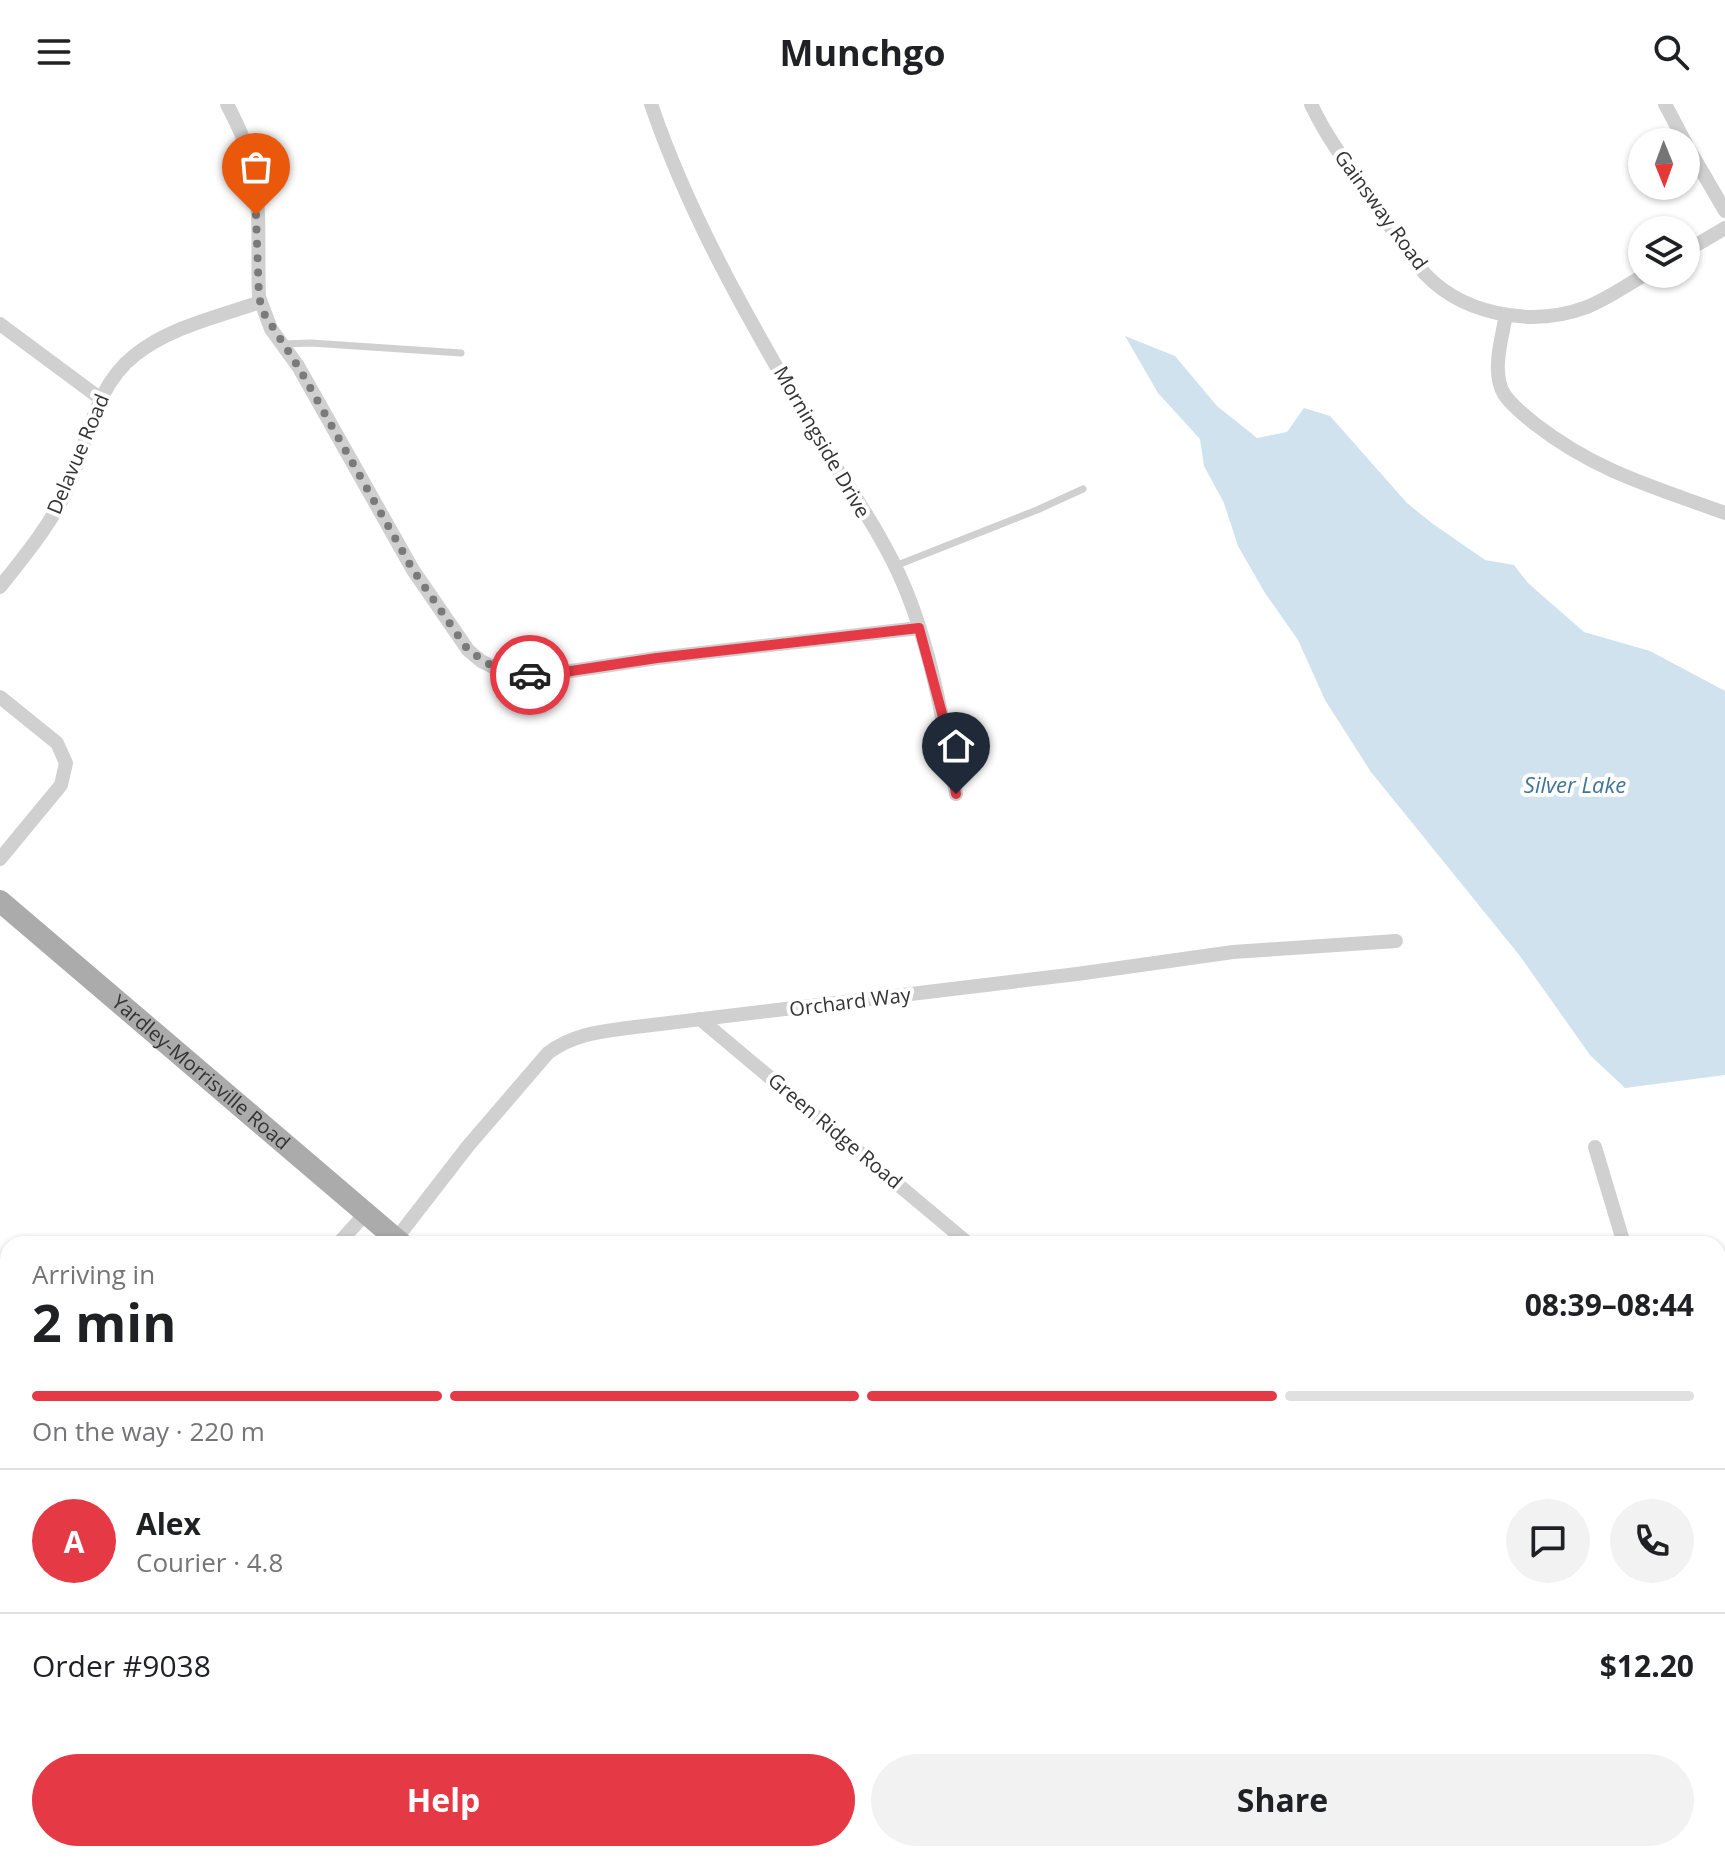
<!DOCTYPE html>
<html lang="en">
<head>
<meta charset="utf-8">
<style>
	body { margin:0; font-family:"Open Sans",sans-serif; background:#f2f2f2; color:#202124; height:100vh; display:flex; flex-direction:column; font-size:30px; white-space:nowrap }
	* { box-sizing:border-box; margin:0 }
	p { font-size:26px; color:#757577 }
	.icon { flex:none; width:44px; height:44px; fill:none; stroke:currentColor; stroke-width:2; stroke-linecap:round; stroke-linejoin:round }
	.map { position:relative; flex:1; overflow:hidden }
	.drawer { position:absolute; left:0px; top:1132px; width:1726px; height:626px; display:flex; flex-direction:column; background:#fff; border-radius:24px 24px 0 0; box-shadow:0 2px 6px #0004 }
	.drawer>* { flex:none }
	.needle { width:52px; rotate:179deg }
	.fabs { position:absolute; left:1628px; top:24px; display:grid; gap:16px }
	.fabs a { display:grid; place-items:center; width:72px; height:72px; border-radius:50%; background:#fff; box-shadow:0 2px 6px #0004; font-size:40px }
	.pin { position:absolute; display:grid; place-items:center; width:68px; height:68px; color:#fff; margin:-82px -34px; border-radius:50% 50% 50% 0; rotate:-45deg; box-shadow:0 0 8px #0007 }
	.pin .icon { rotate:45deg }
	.courier { position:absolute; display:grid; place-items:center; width:80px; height:80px; margin:-40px; border:6px solid #e63946; border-radius:50%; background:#fff; color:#222; box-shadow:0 2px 10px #0007 }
	.head em { font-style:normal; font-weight:700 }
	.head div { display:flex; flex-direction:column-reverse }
	.head { display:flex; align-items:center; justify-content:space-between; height:136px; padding:0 32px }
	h1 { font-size:52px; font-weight:700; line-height:60px }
	.bar { display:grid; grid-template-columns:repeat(4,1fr); gap:12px 8px; align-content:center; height:96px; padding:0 32px }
	.bar i { height:10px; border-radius:6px; background:#e0e0e0 }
	.bar .selected { background:#e63946 }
	.bar p { grid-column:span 4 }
	.line { display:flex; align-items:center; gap:20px; padding:0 32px; border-top:2px solid #e0e0e0 }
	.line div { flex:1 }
	.round { display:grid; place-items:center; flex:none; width:84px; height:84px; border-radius:42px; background:#f2f2f2 }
	.action { display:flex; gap:16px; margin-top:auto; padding:16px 32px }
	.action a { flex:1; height:92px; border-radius:48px; background:#e63946; color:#fff; font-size:32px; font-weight:700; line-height:92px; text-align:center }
	.action a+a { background:#f2f2f2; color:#202124 }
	header { display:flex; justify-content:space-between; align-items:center; height:104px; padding:0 32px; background:#fff; font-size:36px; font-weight:700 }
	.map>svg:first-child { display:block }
	.green { fill:#e6ecdf }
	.water { fill:#cfe2ee }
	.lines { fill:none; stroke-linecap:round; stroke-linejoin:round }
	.canal { stroke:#cfe2ee; stroke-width:18 }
	.path { stroke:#cdcdcd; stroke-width:3; stroke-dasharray:4 4; stroke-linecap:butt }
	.service { stroke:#d0d0d0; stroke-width:7 }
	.minor { stroke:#d0d0d0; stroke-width:14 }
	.primary { stroke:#ababab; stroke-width:22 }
	.done { stroke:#7a7a7a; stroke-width:8; stroke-dasharray:0 14.4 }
	.route { stroke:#e63946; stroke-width:10 }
	.labels { text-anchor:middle; stroke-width:8; stroke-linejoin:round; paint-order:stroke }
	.street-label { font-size:20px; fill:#333; stroke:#fff }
	.water-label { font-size:22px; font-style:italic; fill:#3f7597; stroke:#fff }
</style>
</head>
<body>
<header><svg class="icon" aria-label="menu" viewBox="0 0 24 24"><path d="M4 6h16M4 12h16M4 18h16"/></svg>Munchgo<svg class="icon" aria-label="search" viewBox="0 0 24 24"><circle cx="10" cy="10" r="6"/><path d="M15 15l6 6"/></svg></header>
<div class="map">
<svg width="1725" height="1757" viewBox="0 0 1725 1757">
	<rect width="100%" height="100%" fill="#fff"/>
	<path class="green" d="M0 1625 8 1633V1750H124L131 1757H0Z"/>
	<path class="water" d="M1125 232 1175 252 1217 302 1257 334 1287 328 1304 304 1330 312 1407 399 1433 420 1485 456 1514 461 1528 479 1584 528 1650 547 1725 587V971L1625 984 1590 951 1520 852 1371 668 1325 596 1298 536 1265 489 1238 442 1224 399 1204 362 1200 335 1158 289Z"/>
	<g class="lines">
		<g class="canal">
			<path d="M0 1677 8 1684"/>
			<path d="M82 1750 90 1757"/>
		</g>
		<g class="path">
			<path d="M0 1710 8 1718"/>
			<path d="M40 1750 47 1757"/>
		</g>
		<g class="service">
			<path d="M284 240 311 239 461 249"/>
			<path d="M895 462 1037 406 1083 385"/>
			<path d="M522 1750 528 1757"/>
			<path d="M1327 1757 1330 1750"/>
		</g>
		<g class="minor">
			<path d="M227 0C236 18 246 37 251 57 262 100 257 149 259 193L271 225 298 262 413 466 468 546 481 557 495 564 516 569 551 570 657 554 919 524"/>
			<path d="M651 0C690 115 752 221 813 326 844 378 882 428 905 484 932 549 944 621 956 690"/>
			<path d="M1311 0C1328 37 1354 69 1377 103 1391 123 1404 144 1419 163 1458 211 1531 224 1587 203 1607 195 1627 181 1646 170"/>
			<path d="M1665 0 1685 38"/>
			<path d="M1686 40 1725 107"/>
			<path d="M1686 147 1725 124"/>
			<path d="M1506 211C1502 233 1491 269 1504 290 1511 301 1525 312 1535 320 1597 368 1654 383 1725 409"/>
			<path d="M0 220 101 295"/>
			<path d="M0 483C23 454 47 425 64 392 88 345 91 285 135 251 170 223 218 213 260 198"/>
			<path d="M0 593 57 639 66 659 61 681 0 755"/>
			<path d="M700 915 969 1140"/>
			<path d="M1595 1043 1624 1140"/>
			<path d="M396 1135 468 1042 548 949C572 931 597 928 627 924L1077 870 1233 848 1396 837"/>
			<path d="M338 1140 366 1109"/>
			<path d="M0 1366 8 1373"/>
			<path d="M1718 1484 1725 1483"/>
			<path d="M1718 1717 1725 1711"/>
			<path d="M877 1750 883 1757"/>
			<path d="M457 1757 467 1750"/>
			<path d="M1005 1757 1010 1754 1013 1757"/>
			<path d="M1546 1757 1547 1750"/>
			<path d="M1669 1757 1679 1750"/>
		</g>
		<g class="primary">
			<path id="s1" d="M0 797 402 1140"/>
			<path d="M1073 1750 1079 1757"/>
		</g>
	</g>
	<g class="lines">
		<path class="done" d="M256 111 259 193 263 208 299 264 413 466 468 546 495 564 530 571"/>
		<path class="route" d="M530 571 551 570 657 554 919 524 944 617 956 690"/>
	</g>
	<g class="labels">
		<g class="street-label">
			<text transform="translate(1381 106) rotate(54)" y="7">Gainsway Road</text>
			<text transform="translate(822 338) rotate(60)" y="7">Morningside Drive</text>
			<text transform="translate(78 350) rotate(-67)" y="7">Delavue Road</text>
			<text transform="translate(850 898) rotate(-7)" y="7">Orchard Way</text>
			<text dy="7" stroke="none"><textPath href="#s1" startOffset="264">Yardley-Morrisville Road</textPath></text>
			<text transform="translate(835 1027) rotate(40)" y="7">Green Ridge Road</text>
		</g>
		<g class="water-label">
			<text x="1575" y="689">Silver Lake</text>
		</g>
	</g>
</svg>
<div class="fabs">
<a><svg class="needle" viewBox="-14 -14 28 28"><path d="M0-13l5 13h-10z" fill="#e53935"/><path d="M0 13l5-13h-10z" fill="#757577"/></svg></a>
<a><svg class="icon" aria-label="layers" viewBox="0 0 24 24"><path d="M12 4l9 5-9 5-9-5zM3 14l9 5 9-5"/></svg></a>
</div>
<div class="pin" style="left:256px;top:111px;background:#ea580c"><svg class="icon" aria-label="bag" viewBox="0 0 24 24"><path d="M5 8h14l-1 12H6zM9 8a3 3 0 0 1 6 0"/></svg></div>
<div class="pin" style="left:956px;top:690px;background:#1f2937"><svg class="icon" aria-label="home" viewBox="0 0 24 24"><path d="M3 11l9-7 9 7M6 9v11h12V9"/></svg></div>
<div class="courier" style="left:530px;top:571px"><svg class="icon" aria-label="car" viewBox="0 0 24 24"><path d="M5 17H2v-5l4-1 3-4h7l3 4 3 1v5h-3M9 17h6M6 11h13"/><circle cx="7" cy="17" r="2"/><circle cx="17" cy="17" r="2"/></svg></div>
<section class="drawer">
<div class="head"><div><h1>2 min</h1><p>Arriving in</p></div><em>08:39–08:44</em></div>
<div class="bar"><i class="selected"></i><i class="selected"></i><i class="selected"></i><i></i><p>On the way · 220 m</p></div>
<div class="line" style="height:144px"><b class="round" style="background:#e63946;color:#fff">A</b><div><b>Alex</b><p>Courier · 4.8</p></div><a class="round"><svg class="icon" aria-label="chat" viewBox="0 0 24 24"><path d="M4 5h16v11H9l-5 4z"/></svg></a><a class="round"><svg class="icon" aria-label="phone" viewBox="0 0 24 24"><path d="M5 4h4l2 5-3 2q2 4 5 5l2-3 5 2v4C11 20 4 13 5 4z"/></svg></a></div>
<div class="line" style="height:104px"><div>Order #9038</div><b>$12.20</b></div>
<div class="action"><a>Help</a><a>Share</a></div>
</section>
</div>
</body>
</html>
